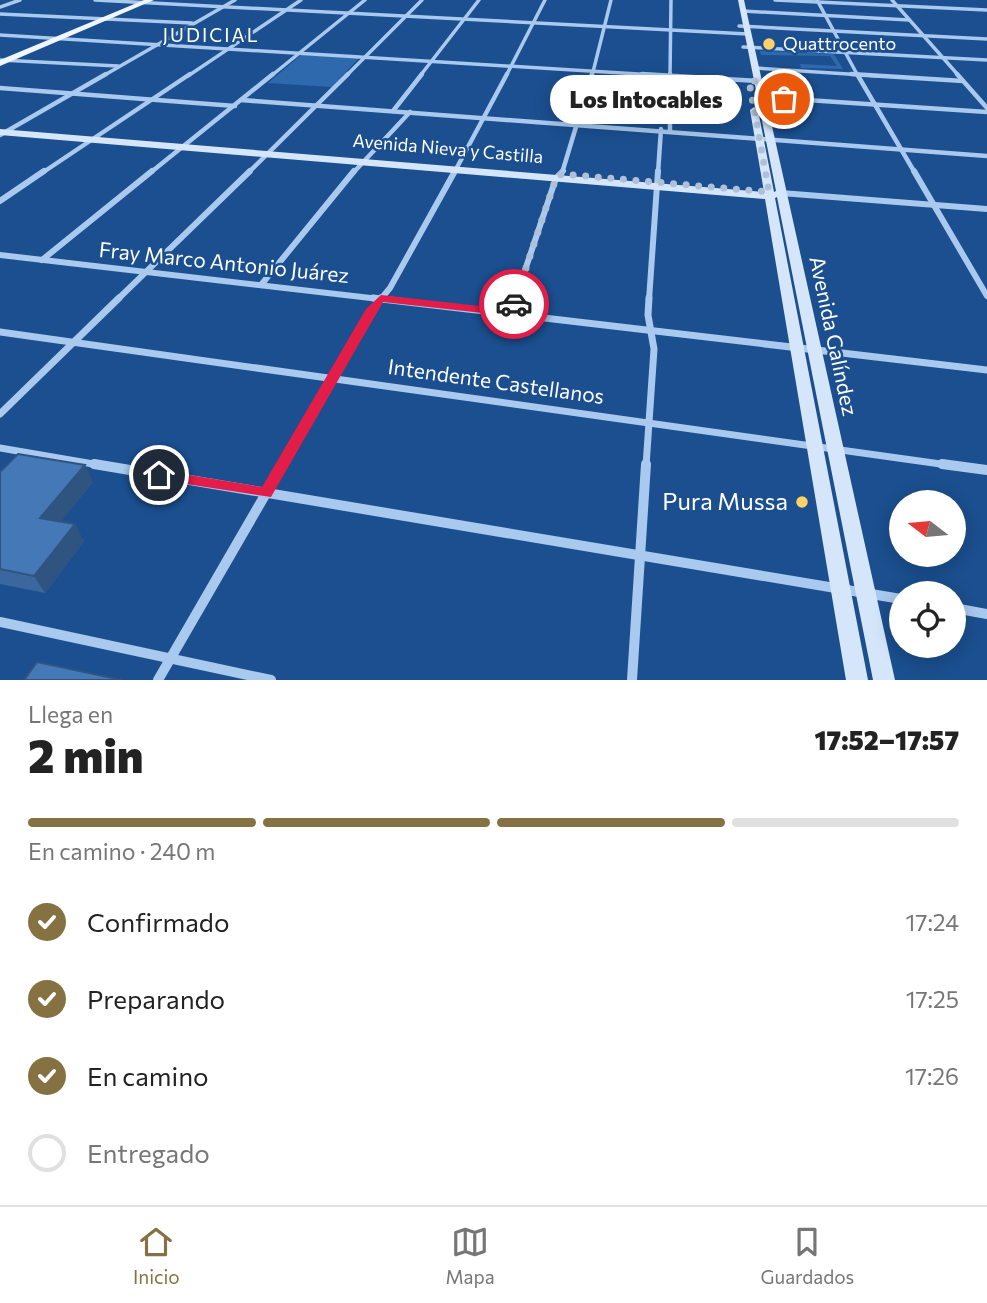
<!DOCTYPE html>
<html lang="es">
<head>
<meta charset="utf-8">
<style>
	body { margin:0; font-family:Commissioner,sans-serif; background:#f6f6f6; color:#222; height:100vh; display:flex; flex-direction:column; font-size:26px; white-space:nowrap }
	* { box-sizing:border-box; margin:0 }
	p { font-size:23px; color:#767676 }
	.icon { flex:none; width:38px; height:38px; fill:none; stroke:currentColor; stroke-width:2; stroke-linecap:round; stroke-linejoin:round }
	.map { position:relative; height:680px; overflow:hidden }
	.sheet { display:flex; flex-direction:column; background:#fff; flex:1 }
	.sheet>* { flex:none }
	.needle { width:46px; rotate:286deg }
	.fabs { position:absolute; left:889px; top:490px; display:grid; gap:14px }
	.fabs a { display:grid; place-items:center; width:77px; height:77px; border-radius:50%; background:#fff; box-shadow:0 4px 18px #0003; font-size:35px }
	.pin { position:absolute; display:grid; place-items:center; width:60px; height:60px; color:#fff; margin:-30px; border:4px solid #fff; border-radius:50%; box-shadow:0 2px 7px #0007 }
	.courier { position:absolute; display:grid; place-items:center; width:70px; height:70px; margin:-35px; border:5px solid #e11d48; border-radius:50%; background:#fff; color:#222; box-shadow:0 2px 9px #0007 }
	.bubble { position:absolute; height:49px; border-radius:24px; background:#fff; box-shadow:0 4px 18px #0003; font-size:23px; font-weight:800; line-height:49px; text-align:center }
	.overview em { font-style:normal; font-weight:800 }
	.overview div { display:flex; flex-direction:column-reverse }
	.overview { display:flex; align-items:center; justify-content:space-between; height:119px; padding:0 28px }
	h1 { font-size:46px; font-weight:800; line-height:52px }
	.bar { display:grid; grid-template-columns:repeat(4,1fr); gap:10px 7px; align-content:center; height:84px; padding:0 28px }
	.bar i { height:9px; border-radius:5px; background:#e0e0e0 }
	.bar .current { background:#857141 }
	.bar p { grid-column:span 4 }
	ol { padding:0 28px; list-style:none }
	li { display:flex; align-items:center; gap:21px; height:77px }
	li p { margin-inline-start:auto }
	li .icon { padding:7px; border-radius:50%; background:#857141; color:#fff; stroke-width:4 }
	li:last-child { color:#767676 }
	li i { width:38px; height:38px; border:4px solid #e0e0e0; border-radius:50% }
	.tabs { display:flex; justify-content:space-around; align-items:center; height:98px; border-top:2px solid #e0e0e0; background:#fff; font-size:19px; color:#767676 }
	.tabs a { display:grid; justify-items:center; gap:4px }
	.tabs .current { color:#857141 }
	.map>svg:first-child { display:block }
	.green { fill:#2e69ad }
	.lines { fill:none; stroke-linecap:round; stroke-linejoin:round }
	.street-far4 { stroke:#a9c9ee; stroke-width:3.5 }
	.street-far3 { stroke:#a9c9ee; stroke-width:4.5 }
	.street-far2 { stroke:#a9c9ee; stroke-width:6 }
	.street-far1 { stroke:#a9c9ee; stroke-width:7 }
	.street { stroke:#a9c9ee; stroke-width:10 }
	.secondary { fill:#d6e6fa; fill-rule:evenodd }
	.primary { fill:#f0f6ff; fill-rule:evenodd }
	.wall { fill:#3a679d }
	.shaded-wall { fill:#305480 }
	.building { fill:#4478b7; stroke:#305480; stroke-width:2 }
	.route { fill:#e11d48 }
	.done { stroke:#afc1d8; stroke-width:7; stroke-dasharray:0 12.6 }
	.poi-dot { fill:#ffd166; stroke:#1b4f8f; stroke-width:2.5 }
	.labels { text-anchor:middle; stroke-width:5; stroke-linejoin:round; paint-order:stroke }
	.far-poi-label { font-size:18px; fill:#fff; stroke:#1b4f8f; text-anchor:start }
	.far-street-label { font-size:18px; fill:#fff; stroke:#1b4f8f }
	.far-neighbourhood-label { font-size:19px; letter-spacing:2px; fill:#fff; stroke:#1b4f8f }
	.street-label { font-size:21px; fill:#fff; stroke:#1b4f8f }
	.near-poi-label { font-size:24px; fill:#fff; stroke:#1b4f8f; text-anchor:end }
</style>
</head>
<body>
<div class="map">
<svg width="987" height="680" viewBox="0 0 987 680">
	<rect width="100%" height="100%" fill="#1b4f8f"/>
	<g class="green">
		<path d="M760 51 834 54 843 69 801 68 800 64 837 66 830 56 761 55Z"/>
		<path d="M301 55 359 58 332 87 268 83Z"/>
	</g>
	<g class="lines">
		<g class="street-far4">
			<path d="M95 0 748 34"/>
			<path d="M775 0 987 10"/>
			<path d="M817 0 858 76"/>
			<path d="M892 0 959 76"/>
			<path d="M0 7 20 0"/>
			<path d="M743 11 909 20"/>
			<path d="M0 14 192 23"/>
			<path d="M739 26 987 39"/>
			<path d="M0 35 671 76"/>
			<path d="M743 47 987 60"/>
			<path d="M0 60 118 66"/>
			<path d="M755 68 879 76"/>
			<path d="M103 76 235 0"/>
			<path d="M188 76 301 0"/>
			<path d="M271 76 365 0"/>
			<path d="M346 76 422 0"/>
			<path d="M420 76 479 0"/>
			<path d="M506 76 545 0"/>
			<path d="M592 76 611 0"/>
			<path d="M670 76 671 0"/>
		</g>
		<g class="street-far3">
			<path d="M642 74 758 81"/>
			<path d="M851 74 963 81"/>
			<path d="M857 74 915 173"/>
			<path d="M957 74 987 108"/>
			<path d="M0 88 235 106"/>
			<path d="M761 97 987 112"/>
			<path d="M241 100 987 156"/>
			<path d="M393 111 422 74"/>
			<path d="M670 130V74"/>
			<path d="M0 135 106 74"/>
			<path d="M42 173 190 74"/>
			<path d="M150 173 273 74"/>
			<path d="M248 173 348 74"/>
			<path d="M353 173 410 112"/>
			<path d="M454 173 507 74"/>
			<path d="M562 173 592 74"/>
			<path d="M658 173 661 129"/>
		</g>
		<g class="street-far2">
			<path d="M914 171 987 296"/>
			<path d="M781 193 987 209"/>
			<path d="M0 201 44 171"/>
			<path d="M0 255 388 300"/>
			<path d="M42 260 152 171"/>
			<path d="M261 285 354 171"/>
			<path d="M117 300 250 171"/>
			<path d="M380 300 390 288 455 171"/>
			<path d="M515 300 556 178 563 171"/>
			<path d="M649 300 658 171"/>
		</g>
		<g class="street-far1">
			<path d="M373 298 987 370"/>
			<path d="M511 313 516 298"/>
			<path d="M0 332 955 466"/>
			<path d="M0 414 119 298"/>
			<path d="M0 448 105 466"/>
			<path d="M282 466 381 298"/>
			<path d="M646 466 654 349 648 315 649 298"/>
		</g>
		<g class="street">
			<path d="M94 464 901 599"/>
			<path d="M942 464 987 470"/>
			<path d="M954 608 987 614"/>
			<path d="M0 622 271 680"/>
			<path d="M158 680 283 464"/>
			<path d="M632 680 646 464"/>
		</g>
		<path class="secondary" d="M738 0H744L895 680H873L777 197 775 198 868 680H846L765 199 0 135V129L764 192 750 110 754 107 758 110 774 192 776 191Z"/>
		<path class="primary" d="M144 0H154L0 66V60Z"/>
	</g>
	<path class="wall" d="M0 472 93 482 61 521 84 541 45 593 0 584Z"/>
	<g class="shaded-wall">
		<path d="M85 465 93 482 50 535 40 518Z"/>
		<path d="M75 524 84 541 45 593 34 576Z"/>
	</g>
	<g class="building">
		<path d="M18 454 85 465 40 518 75 524 34 576 0 569V472Z"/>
		<path d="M37 662 122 680H24Z"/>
	</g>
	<path class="route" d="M381 295 507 309 510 302 519 304 514 315 511 316 383 302 271 497 154 479V472L159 470 262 487 366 309Z"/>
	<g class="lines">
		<path class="done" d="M514 304 556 178 562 174 769 192 749 81H758L761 97 784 99"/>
	</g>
	<g class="poi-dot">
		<circle cx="769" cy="44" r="7"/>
		<circle cx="802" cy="502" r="7"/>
	</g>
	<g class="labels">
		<g class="far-poi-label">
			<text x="783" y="50">Quattrocento</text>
		</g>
		<g class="far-street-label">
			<text transform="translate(448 149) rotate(5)" y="6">Avenida Nieva y Castilla</text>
		</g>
		<g class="far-neighbourhood-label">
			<text x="211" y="42">JUDICIAL</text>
		</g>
		<g class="street-label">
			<text transform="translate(224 263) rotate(6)" y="7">Fray Marco Antonio Juárez</text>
			<text transform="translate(833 336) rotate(78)" y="7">Avenida Galíndez</text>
			<text transform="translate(496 382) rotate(8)" y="7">Intendente Castellanos</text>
		</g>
		<g class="near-poi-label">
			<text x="788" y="510">Pura Mussa</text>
		</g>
	</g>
</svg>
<div class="fabs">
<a><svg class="needle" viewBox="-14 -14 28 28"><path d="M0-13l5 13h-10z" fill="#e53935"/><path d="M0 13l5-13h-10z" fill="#767676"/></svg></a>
<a><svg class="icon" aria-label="locate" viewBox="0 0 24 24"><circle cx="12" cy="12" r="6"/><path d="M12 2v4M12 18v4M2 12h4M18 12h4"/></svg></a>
</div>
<div class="pin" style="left:784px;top:99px;background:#ea580c"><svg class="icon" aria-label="bag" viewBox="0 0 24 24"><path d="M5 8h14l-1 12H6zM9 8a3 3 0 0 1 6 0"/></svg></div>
<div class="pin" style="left:159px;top:475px;background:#1f2937"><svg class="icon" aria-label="home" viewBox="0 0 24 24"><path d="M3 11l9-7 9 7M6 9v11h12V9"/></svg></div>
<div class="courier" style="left:514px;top:304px"><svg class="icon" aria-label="car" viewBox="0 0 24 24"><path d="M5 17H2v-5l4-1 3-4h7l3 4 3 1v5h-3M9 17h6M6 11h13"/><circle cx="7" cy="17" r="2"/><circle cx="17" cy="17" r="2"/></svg></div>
<div class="bubble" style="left:550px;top:75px;width:192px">Los Intocables</div>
</div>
<section class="sheet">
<div class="overview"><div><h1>2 min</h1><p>Llega en</p></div><em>17:52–17:57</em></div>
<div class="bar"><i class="current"></i><i class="current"></i><i class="current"></i><i></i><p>En camino · 240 m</p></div>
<ol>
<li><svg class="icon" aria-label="check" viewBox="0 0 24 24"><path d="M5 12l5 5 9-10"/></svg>Confirmado<p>17:24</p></li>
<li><svg class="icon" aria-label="check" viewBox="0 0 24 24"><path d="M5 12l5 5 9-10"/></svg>Preparando<p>17:25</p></li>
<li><svg class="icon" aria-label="check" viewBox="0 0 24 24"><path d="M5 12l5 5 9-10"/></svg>En camino<p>17:26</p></li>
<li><i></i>Entregado</li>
</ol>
</section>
<nav class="tabs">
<a class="current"><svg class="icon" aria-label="home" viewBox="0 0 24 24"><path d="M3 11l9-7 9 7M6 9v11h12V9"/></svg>Inicio</a>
<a><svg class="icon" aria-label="map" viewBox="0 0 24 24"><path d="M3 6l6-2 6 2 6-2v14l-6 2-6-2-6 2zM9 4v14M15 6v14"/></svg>Mapa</a>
<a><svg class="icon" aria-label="saved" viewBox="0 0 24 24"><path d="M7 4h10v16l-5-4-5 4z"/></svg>Guardados</a>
</nav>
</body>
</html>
